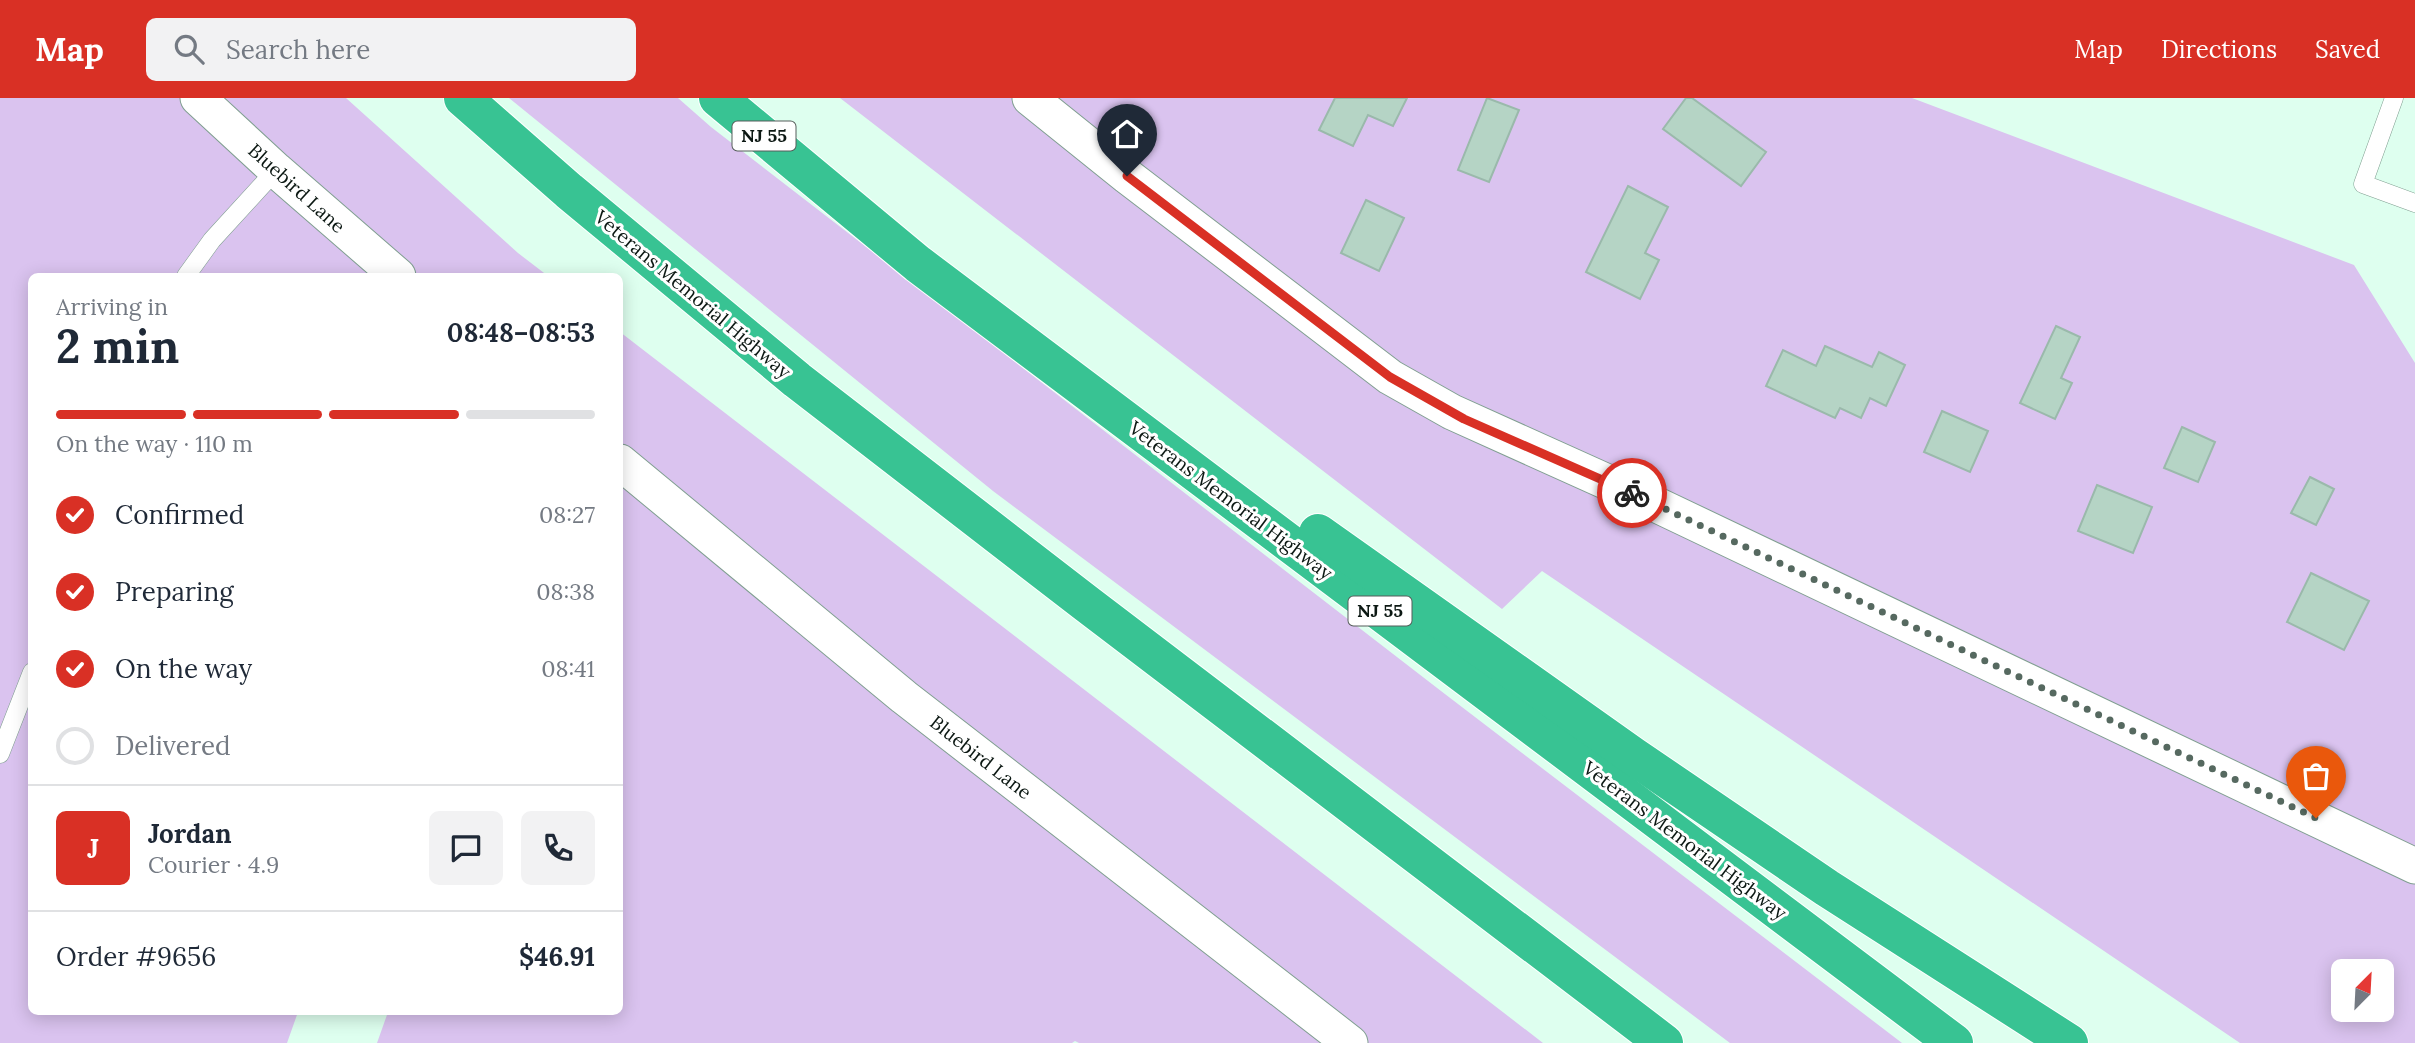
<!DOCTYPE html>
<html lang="en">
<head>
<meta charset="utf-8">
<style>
	body { margin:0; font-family:Lora,serif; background:#f2f2f3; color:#1f2937; height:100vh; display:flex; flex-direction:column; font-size:26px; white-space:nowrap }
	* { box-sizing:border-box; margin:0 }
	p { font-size:23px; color:#747a83 }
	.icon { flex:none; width:38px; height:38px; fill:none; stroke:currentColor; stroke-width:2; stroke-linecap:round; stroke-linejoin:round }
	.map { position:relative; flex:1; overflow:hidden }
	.side { position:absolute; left:28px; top:175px; width:595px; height:742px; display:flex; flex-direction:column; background:#fff; border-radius:10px; box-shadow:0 4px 18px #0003 }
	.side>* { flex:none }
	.needle { width:46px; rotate:24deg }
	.fabs { position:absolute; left:2331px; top:861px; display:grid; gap:14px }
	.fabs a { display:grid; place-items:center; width:63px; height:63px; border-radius:10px; background:#fff; box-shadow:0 4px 18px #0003; font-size:35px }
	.pin { position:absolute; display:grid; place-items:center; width:60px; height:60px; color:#fff; margin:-72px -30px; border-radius:50% 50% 50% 0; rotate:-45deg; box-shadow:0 0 7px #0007 }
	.pin .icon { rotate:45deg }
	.courier { position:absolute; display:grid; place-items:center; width:70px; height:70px; margin:-35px; border:5px solid #d93025; border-radius:50%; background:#fff; color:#222; box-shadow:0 2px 9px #0007 }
	.overview em { font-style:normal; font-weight:800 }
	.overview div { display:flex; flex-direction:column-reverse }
	.overview { display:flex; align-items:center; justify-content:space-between; height:119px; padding:0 28px }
	h1 { font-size:46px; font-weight:800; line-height:52px }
	.bar { display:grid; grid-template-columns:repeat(4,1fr); gap:10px 7px; align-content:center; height:84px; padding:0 28px }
	.bar i { height:9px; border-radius:5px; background:#e0e1e3 }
	.bar .on { background:#d93025 }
	.bar p { grid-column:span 4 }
	.line { display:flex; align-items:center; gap:18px; padding:0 28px; border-top:2px solid #e0e1e3 }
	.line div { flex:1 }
	.round { display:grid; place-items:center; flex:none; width:74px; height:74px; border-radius:10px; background:#f2f2f3 }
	ol { padding:0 28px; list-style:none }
	li { display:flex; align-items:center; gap:21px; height:77px }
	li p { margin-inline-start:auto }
	li .icon { padding:7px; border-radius:50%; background:#d93025; color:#fff; stroke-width:4 }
	li:last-child { color:#747a83 }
	li i { width:38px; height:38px; border:4px solid #e0e1e3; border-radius:50% }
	header { display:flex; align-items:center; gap:42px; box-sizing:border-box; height:98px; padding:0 35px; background:#d93025; color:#fff }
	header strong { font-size:33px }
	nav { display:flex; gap:38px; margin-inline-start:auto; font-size:24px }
	.search { width:490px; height:63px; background:#f2f2f3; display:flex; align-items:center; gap:18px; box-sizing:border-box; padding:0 24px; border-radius:10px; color:#747a83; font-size:26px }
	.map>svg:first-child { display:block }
	.green { fill:#dac3ef; fill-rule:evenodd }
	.building { fill:#b5d4c5; stroke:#9ab9ab; stroke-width:2 }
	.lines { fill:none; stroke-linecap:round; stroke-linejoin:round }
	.lane-casing { stroke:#809f91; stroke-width:19 }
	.street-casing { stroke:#809f91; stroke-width:37 }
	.highway-casing { stroke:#fff; stroke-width:40 }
	.lane { stroke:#fff; stroke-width:18 }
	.street { stroke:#fff; stroke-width:35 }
	.highway { stroke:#38c393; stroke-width:38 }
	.done { stroke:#566960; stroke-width:7; stroke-dasharray:0 12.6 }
	.route { stroke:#d93025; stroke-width:9 }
	.labels { text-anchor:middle; stroke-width:6; stroke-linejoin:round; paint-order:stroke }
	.shield { fill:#fff; stroke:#555d5a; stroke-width:2 }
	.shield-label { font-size:18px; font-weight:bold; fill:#0c1813 }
	.street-label { font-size:19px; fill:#0c1813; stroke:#fff }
</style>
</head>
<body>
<header>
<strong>Map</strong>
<div class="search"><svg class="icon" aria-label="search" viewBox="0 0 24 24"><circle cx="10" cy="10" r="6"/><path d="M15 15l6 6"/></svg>Search here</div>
<nav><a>Map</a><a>Directions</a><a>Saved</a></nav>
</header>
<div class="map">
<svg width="2415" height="945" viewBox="0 0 2415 945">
	<rect width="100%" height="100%" fill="#deffef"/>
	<g class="green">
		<path d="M0 0H346L518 155 548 178H32V914H298L287 945H0Z"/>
		<path d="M509 0H678L711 29 1441 593 1902 945H1730L993 393Z"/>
		<path d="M840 0H1912L2354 167 2415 265V945H2240L1542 473 1502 511ZM2343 873H2382V912H2343Z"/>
		<path d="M620 234 1543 945H1079L1075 943 1072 945H377L388 914H620Z"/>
	</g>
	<g class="building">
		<path d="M1335 0H1407L1393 28 1368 17 1353 48 1319 32Z"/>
		<path d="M1487 0 1519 12 1489 84 1458 72Z"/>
		<path d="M1686 0H1692L1766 54 1741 88 1663 31Z"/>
		<path d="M1628 88 1668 109 1645 155 1659 162 1640 201 1586 174Z"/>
		<path d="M1366 102 1404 120 1379 173 1341 155Z"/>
		<path d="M2056 228 2080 239 2061 280 2072 285 2055 321 2020 305Z"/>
		<path d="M1825 248 1872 269 1879 254 1905 267 1886 308 1870 300 1861 320 1840 310 1835 320 1766 288 1783 252 1816 268Z"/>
		<path d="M1942 313 1988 333 1970 374 1924 354Z"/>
		<path d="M2182 329 2215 344 2198 384 2164 370Z"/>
		<path d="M2310 379 2334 391 2316 427 2291 415Z"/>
		<path d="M2097 387 2152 409 2133 455 2078 433Z"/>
		<path d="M2311 475 2369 503 2344 552 2287 524Z"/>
	</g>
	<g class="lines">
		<g class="lane-casing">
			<g id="lane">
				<path d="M2394 0 2363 86 2415 105"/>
				<path d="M186 178 212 142 276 72"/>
				<path d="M0 656 32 574"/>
			</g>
		</g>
		<g class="street-casing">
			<g id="street">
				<path d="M198 0 276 72 398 178"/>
				<path d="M1030 0 1127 78 1390 279 1452 314 1634 396 2415 768"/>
				<path d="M620 364 904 599 1350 945"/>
			</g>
		</g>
		<g class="highway-casing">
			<g id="highway">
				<path d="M463 0 569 93 797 282 1087 506 1664 945"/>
				<path d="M718 0 918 166 1954 945"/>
				<path d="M1318 435 1633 658 1827 790 2069 945"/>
			</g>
		</g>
		<use href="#lane" class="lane"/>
		<use href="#street" class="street"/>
		<use href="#highway" class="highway"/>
	</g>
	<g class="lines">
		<path class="done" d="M1632 395 2316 720"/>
		<path class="route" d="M1127 78 1390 279 1464 321 1632 395"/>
	</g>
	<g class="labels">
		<g class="shield">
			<rect x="732.5" y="23.5" width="63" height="29" rx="5"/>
			<rect x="1348.5" y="498.5" width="63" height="29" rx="5"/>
		</g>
		<g class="shield-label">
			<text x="764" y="44">NJ 55</text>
			<text x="1380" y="519">NJ 55</text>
		</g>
		<g class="street-label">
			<text transform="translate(297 90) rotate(42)" y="7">Bluebird Lane</text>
			<text transform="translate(693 196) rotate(40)" y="7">Veterans Memorial Highway</text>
			<text transform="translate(1231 402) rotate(37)" y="7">Veterans Memorial Highway</text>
			<text transform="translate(981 659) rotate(38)" y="7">Bluebird Lane</text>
			<text transform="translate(1685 742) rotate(37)" y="7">Veterans Memorial Highway</text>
		</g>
	</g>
</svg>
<div class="fabs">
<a><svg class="needle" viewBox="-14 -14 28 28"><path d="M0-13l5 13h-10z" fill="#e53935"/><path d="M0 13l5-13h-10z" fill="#747a83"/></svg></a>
</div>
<div class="pin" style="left:2316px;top:720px;background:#ea580c"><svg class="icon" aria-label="bag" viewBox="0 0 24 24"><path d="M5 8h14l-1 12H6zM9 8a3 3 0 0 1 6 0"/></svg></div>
<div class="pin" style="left:1127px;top:78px;background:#1f2937"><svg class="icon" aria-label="home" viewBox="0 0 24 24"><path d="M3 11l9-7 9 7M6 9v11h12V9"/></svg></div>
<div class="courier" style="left:1632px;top:395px"><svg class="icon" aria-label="bike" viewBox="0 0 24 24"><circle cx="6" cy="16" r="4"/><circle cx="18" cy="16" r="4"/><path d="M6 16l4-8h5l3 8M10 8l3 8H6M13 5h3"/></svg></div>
<section class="side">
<div class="overview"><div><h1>2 min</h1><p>Arriving in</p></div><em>08:48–08:53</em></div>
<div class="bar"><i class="on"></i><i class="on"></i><i class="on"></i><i></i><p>On the way · 110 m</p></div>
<ol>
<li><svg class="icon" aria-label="check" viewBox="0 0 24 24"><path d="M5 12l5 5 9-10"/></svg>Confirmed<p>08:27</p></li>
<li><svg class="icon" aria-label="check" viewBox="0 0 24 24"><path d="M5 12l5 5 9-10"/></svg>Preparing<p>08:38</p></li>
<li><svg class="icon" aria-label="check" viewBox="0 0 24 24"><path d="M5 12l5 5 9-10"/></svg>On the way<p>08:41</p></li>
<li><i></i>Delivered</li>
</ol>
<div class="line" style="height:126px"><b class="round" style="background:#d93025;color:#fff">J</b><div><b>Jordan</b><p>Courier · 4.9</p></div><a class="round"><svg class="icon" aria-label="chat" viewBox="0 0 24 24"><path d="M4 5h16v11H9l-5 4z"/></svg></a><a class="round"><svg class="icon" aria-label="phone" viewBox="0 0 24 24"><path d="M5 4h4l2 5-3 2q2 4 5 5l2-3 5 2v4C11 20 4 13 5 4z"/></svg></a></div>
<div class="line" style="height:91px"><div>Order #9656</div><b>$46.91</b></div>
</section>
</div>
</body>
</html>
